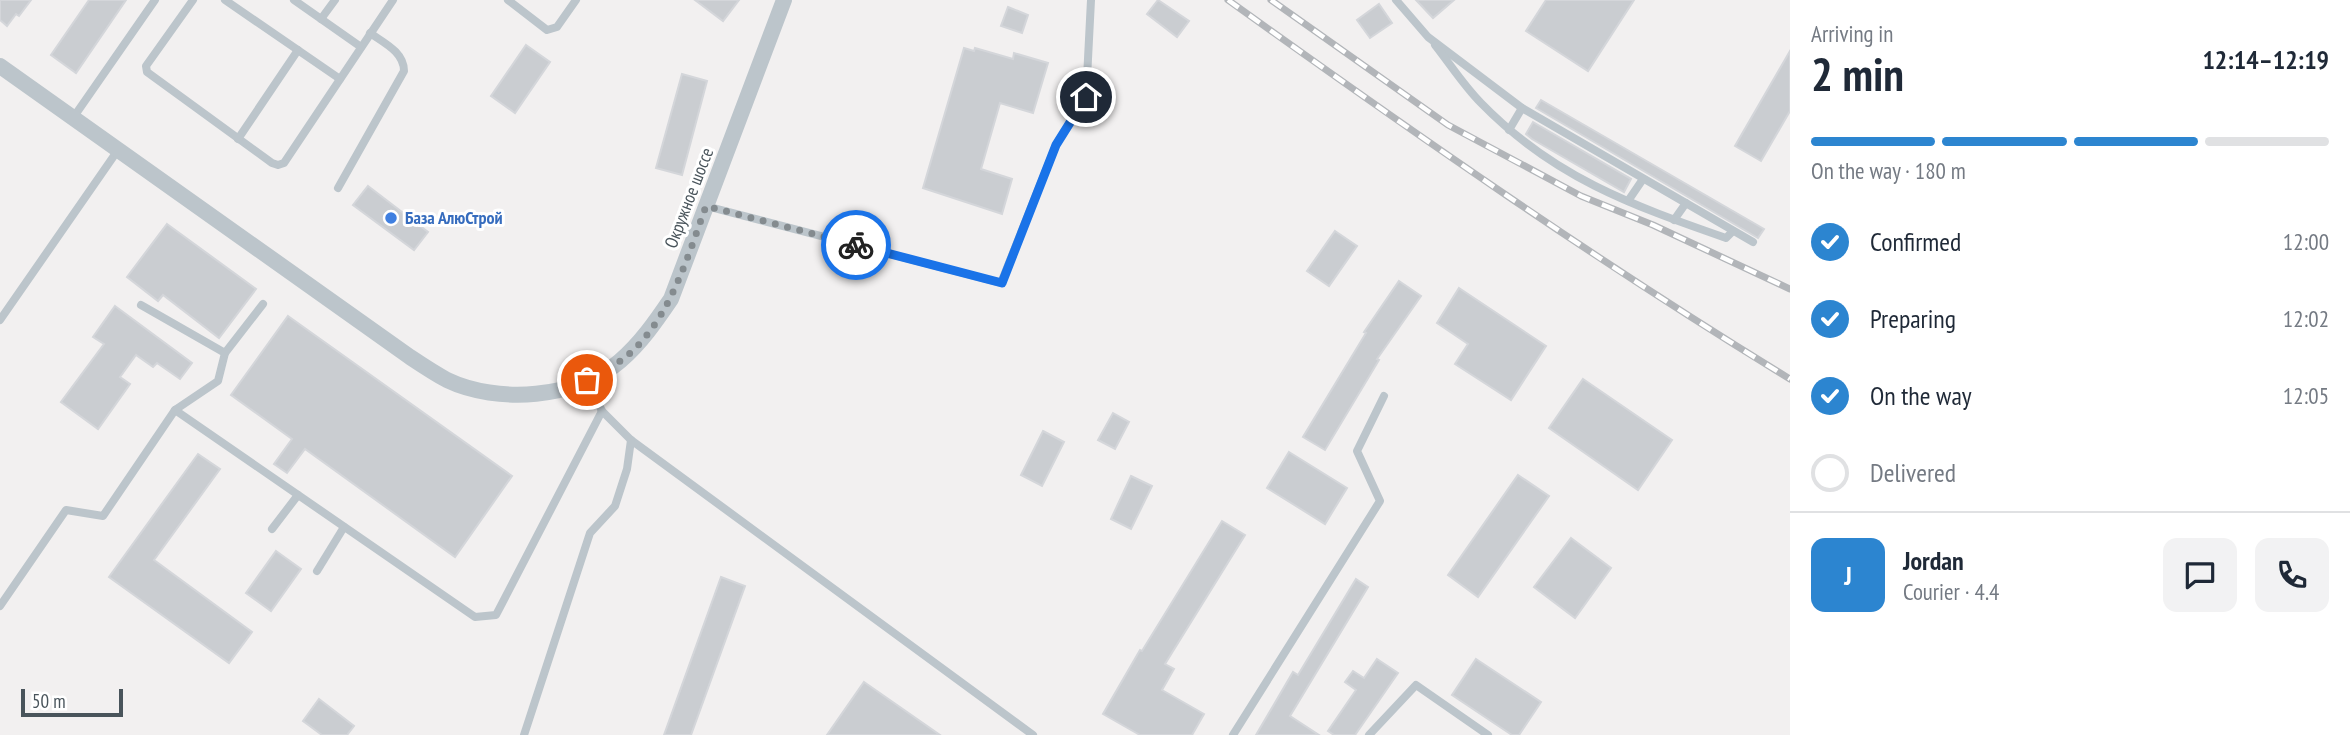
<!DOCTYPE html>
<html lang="en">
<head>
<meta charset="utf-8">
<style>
	body { margin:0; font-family:"PT Sans Narrow",sans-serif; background:#f2f2f3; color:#1f2937; height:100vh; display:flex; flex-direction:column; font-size:26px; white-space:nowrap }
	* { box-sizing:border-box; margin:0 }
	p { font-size:23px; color:#747a83 }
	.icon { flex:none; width:38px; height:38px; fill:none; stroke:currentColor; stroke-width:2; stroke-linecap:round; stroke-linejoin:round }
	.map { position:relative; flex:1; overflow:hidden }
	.side { display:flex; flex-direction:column; background:#fff; width:560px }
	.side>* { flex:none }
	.scale { position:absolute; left:21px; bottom:18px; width:102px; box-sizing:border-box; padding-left:7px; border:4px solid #49545b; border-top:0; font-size:19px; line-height:24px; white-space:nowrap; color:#49545b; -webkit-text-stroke:5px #fff; paint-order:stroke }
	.pin { position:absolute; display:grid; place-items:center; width:60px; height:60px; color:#fff; margin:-30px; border:4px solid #fff; border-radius:50%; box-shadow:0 2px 7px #0007 }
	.courier { position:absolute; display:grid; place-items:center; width:70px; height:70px; margin:-35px; border:5px solid #1a73e8; border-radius:50%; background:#fff; color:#222; box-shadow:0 2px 9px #0007 }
	.summary em { font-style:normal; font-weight:600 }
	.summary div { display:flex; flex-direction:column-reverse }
	.summary { display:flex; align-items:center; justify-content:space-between; height:119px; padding:0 21px }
	h1 { font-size:46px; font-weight:600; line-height:52px }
	.bar { display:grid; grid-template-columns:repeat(4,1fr); gap:10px 7px; align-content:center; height:84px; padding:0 21px }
	.bar i { height:9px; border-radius:5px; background:#e0e1e3 }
	.bar .on { background:#2c85d0 }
	.bar p { grid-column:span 4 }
	.line { display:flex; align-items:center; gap:18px; padding:0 21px; border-top:2px solid #e0e1e3 }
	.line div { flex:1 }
	.round { display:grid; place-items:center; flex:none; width:74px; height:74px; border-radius:14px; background:#f2f2f3 }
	ol { padding:0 21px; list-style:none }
	li { display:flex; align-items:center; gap:21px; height:77px }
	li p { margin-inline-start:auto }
	li .icon { padding:7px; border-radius:50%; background:#2c85d0; color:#fff; stroke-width:4 }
	li:last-child { color:#747a83 }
	li i { width:38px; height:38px; border:4px solid #e0e1e3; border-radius:50% }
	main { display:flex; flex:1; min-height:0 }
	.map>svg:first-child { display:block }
	.building { fill:#cacdd1; stroke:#d4d6da; stroke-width:2 }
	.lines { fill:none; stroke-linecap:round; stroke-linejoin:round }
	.service { stroke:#bcc5cb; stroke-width:8 }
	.minor { stroke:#bcc5cb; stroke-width:16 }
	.rail-casing { stroke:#b2b5b9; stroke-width:7 }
	.rail { stroke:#fff; stroke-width:4.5; stroke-dasharray:13; stroke-linecap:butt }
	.done { stroke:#848b8f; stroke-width:7; stroke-dasharray:0 12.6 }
	.route { stroke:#1a73e8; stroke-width:9 }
	.shop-dot { fill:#3f7fe0; stroke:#fff; stroke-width:2.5 }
	.labels { text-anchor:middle; stroke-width:6; stroke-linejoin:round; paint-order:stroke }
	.street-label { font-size:18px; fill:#49545b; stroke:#fff }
	.shop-label { font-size:18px; font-weight:bold; fill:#366cbe; stroke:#fff; text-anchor:start }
</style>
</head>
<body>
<main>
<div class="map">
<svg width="1790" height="735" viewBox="0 0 1790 735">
	<rect width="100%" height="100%" fill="#f2f0f0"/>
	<g class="building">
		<path d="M0 0H31L19 16 16 14 7 26 0 20Z"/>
		<path d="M89 0H126L76 73 51 55Z"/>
		<path d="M695 0H739L723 21Z"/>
		<path d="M1158 0 1189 21 1177 37 1147 14Z"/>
		<path d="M1416 0H1454L1433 18Z"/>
		<path d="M1546 0H1634L1588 71 1526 31Z"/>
		<path d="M1379 4 1392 23 1370 38 1357 20Z"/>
		<path d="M1008 7 1028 15 1022 33 1001 26Z"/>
		<path d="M526 45 550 62 515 113 491 96Z"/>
		<path d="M964 48 974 51 975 48 1013 59 1014 53 1048 63 1033 113 1000 103 981 169 1012 179 1002 214 923 188Z"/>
		<path d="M1790 51V111L1761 161 1735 146Z"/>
		<path d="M682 74 707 81 682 175 656 168Z"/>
		<path d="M1541 100 1764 229 1758 238 1536 108Z"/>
		<path d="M1533 122 1631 179 1624 192 1532 139 1526 134Z"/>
		<path d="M368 186 428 232 414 250 353 205Z"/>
		<path d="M167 224 256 289 219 338 163 295 158 301 127 277Z"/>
		<path d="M1335 231 1357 246 1329 286 1307 271Z"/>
		<path d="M1399 281 1421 296 1377 359 1379 360 1325 450 1303 437 1366 333 1364 332Z"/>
		<path d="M1459 288 1546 346 1511 400 1455 364 1468 344 1437 323Z"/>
		<path d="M115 306 192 363 180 379 157 363 153 367 136 355 120 377 130 384 98 429 61 402 104 344 93 337Z"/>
		<path d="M288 316 512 476 455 557 305 449 287 473 274 464 292 439 231 395Z"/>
		<path d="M1583 379 1672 440 1638 490 1549 428Z"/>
		<path d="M1113 413 1129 422 1115 449 1098 440Z"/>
		<path d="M1043 431 1064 442 1042 486 1021 475Z"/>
		<path d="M1289 452 1347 488 1325 524 1267 488Z"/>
		<path d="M198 454 220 469 154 560 252 632 229 663 109 577Z"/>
		<path d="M1518 475 1549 496 1478 597 1448 575Z"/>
		<path d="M1131 476 1152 486 1131 529 1111 519Z"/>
		<path d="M1222 521 1245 535 1165 664 1174 669 1162 690 1204 714 1192 735H1140L1103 714 1140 650 1142 651Z"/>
		<path d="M1571 538 1611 568 1575 618 1534 587Z"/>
		<path d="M276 551 301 569 271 611 246 593Z"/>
		<path d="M721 577 745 586 691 735H664Z"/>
		<path d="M1356 579 1368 587 1290 716 1319 735H1256L1293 672 1298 675Z"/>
		<path d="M1377 659 1398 673 1355 735H1334L1328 731 1356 690 1345 682 1353 671 1364 678Z"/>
		<path d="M1476 659 1541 702 1519 735H1512L1452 695Z"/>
		<path d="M864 682 940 735H827Z"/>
		<path d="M319 699 354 726 347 735H322L303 721Z"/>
	</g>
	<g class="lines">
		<g class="service">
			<path d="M193 0 146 66 147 72 272 163 278 165 284 163 393 0"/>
			<path d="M225 0 340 79"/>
			<path d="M294 0 361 47"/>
			<path d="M508 0 547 30 557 27 576 0"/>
			<path d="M1396 0 1428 37 1522 108 1753 242"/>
			<path d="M321 19 335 0"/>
			<path d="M1435 45C1450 64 1464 86 1481 103 1553 177 1631 205 1726 238L1733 231"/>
			<path d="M73 118 155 0"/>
			<path d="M1509 130 1522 108"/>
			<path d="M238 139 298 50"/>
			<path d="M338 188 404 71C404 52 384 43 370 33"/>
			<path d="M1628 201 1643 179"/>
			<path d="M706 206 1001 283 1056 145 1086 98 1091 0"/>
			<path d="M1674 220 1686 203"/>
			<path d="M141 305 225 353 218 381 175 410"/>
			<path d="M0 320 118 150"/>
			<path d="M225 353 263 304"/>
			<path d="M587 380 602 411 631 440 1033 735"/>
			<path d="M272 529 298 495"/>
			<path d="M317 571 344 527"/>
			<path d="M0 606 66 510 103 516 175 410 475 617 496 615 602 411"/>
			<path d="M524 735 590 533 615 506 627 469 631 440"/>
			<path d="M1233 735 1380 501 1357 451 1384 396"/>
			<path d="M1369 735 1416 685 1488 735"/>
		</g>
		<path class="minor" d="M0 66 410 357C422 365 434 373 447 380 497 404 577 399 620 361 641 343 656 321 671 299L784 0"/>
		<g class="rail-casing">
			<g id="rail">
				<path d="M1228 0C1412 132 1597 261 1790 379"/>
				<path d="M1271 0 1448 125 1581 196 1653 225 1790 289"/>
			</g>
		</g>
		<use href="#rail" class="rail"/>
	</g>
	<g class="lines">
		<path class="done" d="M587 380C597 375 607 370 616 364 667 330 686 261 706 206L856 245"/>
		<path class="route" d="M856 245 1002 283 1056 145 1086 97"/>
	</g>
	<circle class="shop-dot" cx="391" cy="218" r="7"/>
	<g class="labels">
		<g class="street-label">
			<text transform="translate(689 198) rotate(-69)" y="6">Окружное шоссе</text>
		</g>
		<g class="shop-label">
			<text x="405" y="224">База АлюСтрой</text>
		</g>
	</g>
</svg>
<div class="scale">50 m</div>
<div class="pin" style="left:587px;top:380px;background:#ea580c"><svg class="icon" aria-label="bag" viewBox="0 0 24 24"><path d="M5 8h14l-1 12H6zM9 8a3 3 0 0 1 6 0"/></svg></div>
<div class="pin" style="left:1086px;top:97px;background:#1f2937"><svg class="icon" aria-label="home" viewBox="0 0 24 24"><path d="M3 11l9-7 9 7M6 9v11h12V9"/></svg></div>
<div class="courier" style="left:856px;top:245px"><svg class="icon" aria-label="bike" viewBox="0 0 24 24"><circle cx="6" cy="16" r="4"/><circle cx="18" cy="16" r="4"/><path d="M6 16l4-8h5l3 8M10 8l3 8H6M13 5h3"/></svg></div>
</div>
<section class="side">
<div class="summary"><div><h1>2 min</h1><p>Arriving in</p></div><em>12:14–12:19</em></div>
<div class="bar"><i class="on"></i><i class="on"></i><i class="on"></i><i></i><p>On the way · 180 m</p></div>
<ol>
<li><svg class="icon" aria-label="check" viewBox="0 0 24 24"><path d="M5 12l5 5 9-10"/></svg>Confirmed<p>12:00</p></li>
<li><svg class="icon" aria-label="check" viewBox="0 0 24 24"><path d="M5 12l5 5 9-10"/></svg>Preparing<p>12:02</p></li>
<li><svg class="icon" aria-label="check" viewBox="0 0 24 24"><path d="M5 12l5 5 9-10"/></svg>On the way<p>12:05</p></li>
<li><i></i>Delivered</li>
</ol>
<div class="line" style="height:126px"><b class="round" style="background:#2c85d0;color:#fff">J</b><div><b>Jordan</b><p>Courier · 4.4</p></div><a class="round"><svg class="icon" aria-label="chat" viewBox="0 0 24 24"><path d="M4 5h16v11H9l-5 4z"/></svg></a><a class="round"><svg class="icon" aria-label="phone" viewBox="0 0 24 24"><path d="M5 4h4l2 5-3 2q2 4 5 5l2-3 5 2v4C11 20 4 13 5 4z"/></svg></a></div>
</section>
</main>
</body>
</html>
